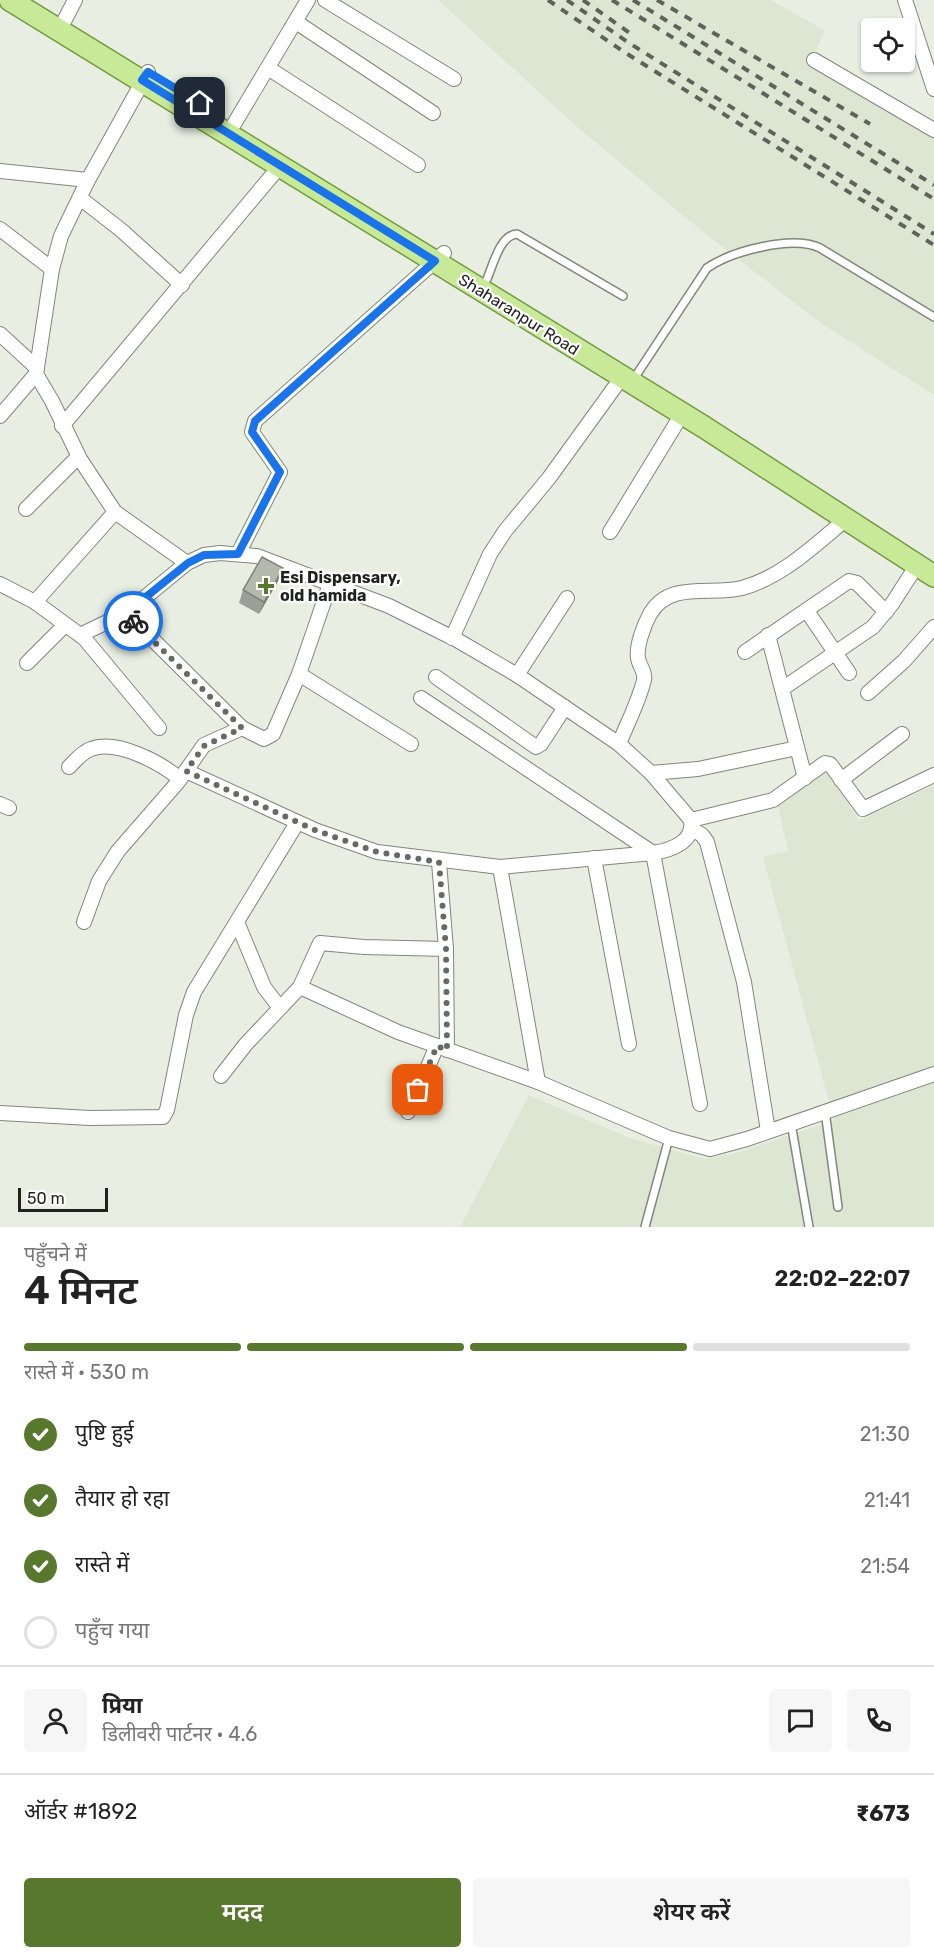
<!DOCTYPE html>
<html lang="hi">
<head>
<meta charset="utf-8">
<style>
	body { margin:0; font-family:Rubik,"Noto Sans Devanagari",sans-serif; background:#f6f6f6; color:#222; height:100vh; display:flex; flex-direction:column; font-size:22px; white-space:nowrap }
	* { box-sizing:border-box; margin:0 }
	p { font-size:20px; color:#767676 }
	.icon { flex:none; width:33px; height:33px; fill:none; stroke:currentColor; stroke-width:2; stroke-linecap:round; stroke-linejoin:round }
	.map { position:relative; height:1227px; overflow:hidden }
	.panel { display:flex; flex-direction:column; background:#fff; flex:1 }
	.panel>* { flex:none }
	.controls { position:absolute; left:861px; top:18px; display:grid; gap:12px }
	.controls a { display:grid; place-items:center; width:54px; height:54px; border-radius:6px; background:#fff; box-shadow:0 2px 4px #0004; font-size:30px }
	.scale { position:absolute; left:18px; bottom:15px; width:90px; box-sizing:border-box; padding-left:6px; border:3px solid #1f221d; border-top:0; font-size:16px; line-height:21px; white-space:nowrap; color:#1f221d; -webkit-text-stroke:4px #fff; paint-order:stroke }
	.pin { position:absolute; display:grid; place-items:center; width:51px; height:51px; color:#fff; margin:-26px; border-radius:12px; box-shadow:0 3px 9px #0006 }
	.courier { position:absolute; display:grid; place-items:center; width:60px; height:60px; margin:-30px; border:4px solid #1a73e8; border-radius:50%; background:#fff; color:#222; box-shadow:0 2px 8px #0007 }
	.head em { font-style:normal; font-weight:600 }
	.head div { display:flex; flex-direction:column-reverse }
	.head { display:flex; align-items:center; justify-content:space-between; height:102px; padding:0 24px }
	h1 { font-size:39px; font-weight:600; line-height:45px }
	.bar { display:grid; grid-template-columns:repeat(4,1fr); gap:9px 6px; align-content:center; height:72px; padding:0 24px }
	.bar i { height:8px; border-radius:4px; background:#e0e0e0 }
	.bar .current { background:#58782e }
	.bar p { grid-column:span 4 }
	.line { display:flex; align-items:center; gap:15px; padding:0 24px; border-top:2px solid #e0e0e0 }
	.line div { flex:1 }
	.round { display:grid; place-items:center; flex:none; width:63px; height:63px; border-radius:6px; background:#f6f6f6 }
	ol { padding:0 24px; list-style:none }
	li { display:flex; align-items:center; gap:18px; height:66px }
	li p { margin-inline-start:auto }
	li .icon { padding:6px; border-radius:50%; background:#58782e; color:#fff; stroke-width:4 }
	li:last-child { color:#767676 }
	li i { width:33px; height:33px; border:3px solid #e0e0e0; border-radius:50% }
	.primary-button { display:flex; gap:12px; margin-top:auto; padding:12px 24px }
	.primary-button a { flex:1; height:69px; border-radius:6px; background:#58782e; color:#fff; font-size:24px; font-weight:600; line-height:69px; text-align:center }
	.primary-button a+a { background:#f6f6f6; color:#222 }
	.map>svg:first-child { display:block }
	.built { fill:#dce6d2 }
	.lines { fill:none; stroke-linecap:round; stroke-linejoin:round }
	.service-casing { stroke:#80877a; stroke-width:10 }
	.minor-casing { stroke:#80877a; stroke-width:16 }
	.primary-casing { stroke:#749a40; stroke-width:24 }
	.service { stroke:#fff; stroke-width:7 }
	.minor { stroke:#fff; stroke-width:14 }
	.primary { stroke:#c7e998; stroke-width:21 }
	.rail { stroke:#5e625b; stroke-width:4; stroke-dasharray:8 8; stroke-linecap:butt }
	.wall { fill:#9aa095 }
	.shaded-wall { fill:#7d8279 }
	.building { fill:#b3baad; stroke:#7d8279; stroke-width:1.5 }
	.done { stroke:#656a62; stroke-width:6; stroke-dasharray:0 10.8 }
	.route { stroke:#1a73e8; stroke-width:8 }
	.poi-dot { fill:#58782e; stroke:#fff; stroke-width:2 }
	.labels { text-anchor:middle; stroke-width:4.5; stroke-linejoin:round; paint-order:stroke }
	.street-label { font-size:16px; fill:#1f221d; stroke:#fff }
	.poi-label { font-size:16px; font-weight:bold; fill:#1f221d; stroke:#fff; text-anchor:start }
</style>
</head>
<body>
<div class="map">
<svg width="934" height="1227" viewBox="0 0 934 1227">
	<rect width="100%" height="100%" fill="#e8efe2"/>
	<g class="built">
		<path d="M438 0H771L825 31 814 54 934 130V395L822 324 693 224 575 125Z"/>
		<path d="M827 769 859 821 934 785V1227H460L529 1095 630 1138 705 1159 740 1152 834 1120 763 857 788 851 778 806Z"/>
	</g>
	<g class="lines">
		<g class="service-casing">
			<g id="service">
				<path d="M487 279C493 265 500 235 517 234L623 296"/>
				<path d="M633 380 707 268C732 251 792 235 820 248L934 317"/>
				<path d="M825 1111 838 1207"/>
				<path d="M791 1123 809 1227"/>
				<path d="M645 1227 669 1138"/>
			</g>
		</g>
		<g class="minor-casing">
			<g id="minor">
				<path d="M325 0 454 79"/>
				<path d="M905 0 934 89"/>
				<path d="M296 22 433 113"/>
				<path d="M60 29 75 0"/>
				<path d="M814 60 934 130"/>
				<path d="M268 68 418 165"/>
				<path d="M234 124 308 0"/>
				<path d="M0 171 88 180"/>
				<path d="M80 198 121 230 182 285"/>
				<path d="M0 229 52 269"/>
				<path d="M0 334 37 368"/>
				<path d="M36 374 52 401 80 459 115 512 187 563"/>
				<path d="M0 416 36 374 52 269 61 236 88 180 148 72"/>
				<path d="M62 426 280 166"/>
				<path d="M26 509 78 457"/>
				<path d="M610 532 682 414"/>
				<path d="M238 554 280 472 252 432 255 421 444 253"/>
				<path d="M0 584 35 602 84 638 159 728"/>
				<path d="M35 602 115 512"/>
				<path d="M807 611 849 673"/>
				<path d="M80 635 126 613 187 563 204 555 220 553 257 556 389 606 457 640 517 675 619 744 651 773 691 820C695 842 671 850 653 853L500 867 377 852 315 830 186 771"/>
				<path d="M768 635 805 778"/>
				<path d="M452 638 490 554 505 531 549 478 622 377"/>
				<path d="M745 652 849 581 857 583 886 612"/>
				<path d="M27 663 65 625"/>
				<path d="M299 674 411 744"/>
				<path d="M517 675 567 598"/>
				<path d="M436 677 536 747 541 744 565 707"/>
				<path d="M782 689 873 627 892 604 917 565"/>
				<path d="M868 693 904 661 934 627"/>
				<path d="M421 698 653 853 700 1104"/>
				<path d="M242 728 264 739 273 734 299 674 330 584"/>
				<path d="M619 744C627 724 639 701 644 680 646 672 639 666 638 658 636 646 644 625 650 614 670 580 710 596 742 588 782 577 814 546 845 520"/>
				<path d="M69 767C75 761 82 752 91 749 117 739 161 763 180 779"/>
				<path d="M651 773 698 769 797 748"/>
				<path d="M841 780 902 734"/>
				<path d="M0 804 9 808"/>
				<path d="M691 820 773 800 825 763 830 764 863 809 934 775"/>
				<path d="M692 829 702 835 707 842 744 982 768 1131"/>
				<path d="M594 858 629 1044"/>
				<path d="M439 862 446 949 447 1050"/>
				<path d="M500 867 538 1082"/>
				<path d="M84 922 99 881 118 851 178 782 204 745 242 728 126 613"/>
				<path d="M237 922 264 987 280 1008"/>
				<path d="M300 987 398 1032 538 1082 669 1138 710 1149 747 1139 934 1074"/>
				<path d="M221 1076 246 1044 300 987 320 943 364 947 446 949"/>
				<path d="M408 1112 437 1046"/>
				<path d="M0 1113 90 1118 163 1117 167 1110 186 1015 194 992 297 823"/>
			</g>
		</g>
		<g class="primary-casing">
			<path id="primary" d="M10 0 704 427 934 576"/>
		</g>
		<use href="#service" class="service"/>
		<use href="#minor" class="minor"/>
		<use href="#primary" class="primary"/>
		<g class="rail">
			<path d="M548 0 624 52 934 245"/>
			<path d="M567 0 629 43 934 234"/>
			<path d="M583 0 634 36"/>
			<path d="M612 0 934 199"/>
			<path d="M633 0 934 185"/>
			<path d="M657 0 870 124"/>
		</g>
	</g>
	<path class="wall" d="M278 581 259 614 239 603 243 590Z"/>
	<path class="shaded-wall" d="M283 568 278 581 259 614 264 602Z"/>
	<path class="building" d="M262 557 283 568 264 602 243 590Z"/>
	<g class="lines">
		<path class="done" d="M133 621 242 728 204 746 186 771 315 830 377 852 439 862 446 949 447 1050 437 1046 418 1090"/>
		<path class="route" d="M133 621 126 613 188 563 204 555 238 554 280 472 252 432 255 421 435 261 142 80 148 72 200 103"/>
	</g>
	<path class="poi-dot" d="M263 577h6v6h6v6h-6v6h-6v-6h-6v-6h6z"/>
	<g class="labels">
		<g class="street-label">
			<text transform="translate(519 314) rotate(32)" y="6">Shaharanpur Road</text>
		</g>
		<g class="poi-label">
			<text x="280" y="583">Esi Dispensary,<tspan x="280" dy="18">old hamida</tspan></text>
		</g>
	</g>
</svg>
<div class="controls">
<a><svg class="icon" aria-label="locate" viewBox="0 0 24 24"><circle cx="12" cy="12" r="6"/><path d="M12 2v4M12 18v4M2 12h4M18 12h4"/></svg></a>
</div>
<div class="scale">50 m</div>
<div class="pin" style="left:418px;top:1090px;background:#ea580c"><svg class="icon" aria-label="bag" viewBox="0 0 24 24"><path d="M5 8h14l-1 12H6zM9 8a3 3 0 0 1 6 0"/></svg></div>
<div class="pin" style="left:200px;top:103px;background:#1f2937"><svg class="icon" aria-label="home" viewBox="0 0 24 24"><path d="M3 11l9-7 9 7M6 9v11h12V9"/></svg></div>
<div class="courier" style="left:133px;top:621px"><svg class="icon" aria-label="bike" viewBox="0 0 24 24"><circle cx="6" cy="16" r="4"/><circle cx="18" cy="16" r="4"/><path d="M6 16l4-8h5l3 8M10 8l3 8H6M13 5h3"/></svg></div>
</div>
<section class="panel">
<div class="head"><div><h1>4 मिनट</h1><p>पहुँचने में</p></div><em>22:02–22:07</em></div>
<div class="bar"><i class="current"></i><i class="current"></i><i class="current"></i><i></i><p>रास्ते में · 530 m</p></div>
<ol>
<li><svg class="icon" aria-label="check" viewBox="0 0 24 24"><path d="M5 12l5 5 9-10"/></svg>पुष्टि हुई<p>21:30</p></li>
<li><svg class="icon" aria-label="check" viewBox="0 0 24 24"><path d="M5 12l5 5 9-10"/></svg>तैयार हो रहा<p>21:41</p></li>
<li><svg class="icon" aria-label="check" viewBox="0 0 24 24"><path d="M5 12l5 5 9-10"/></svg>रास्ते में<p>21:54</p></li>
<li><i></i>पहुँच गया</li>
</ol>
<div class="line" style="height:108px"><a class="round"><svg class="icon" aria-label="person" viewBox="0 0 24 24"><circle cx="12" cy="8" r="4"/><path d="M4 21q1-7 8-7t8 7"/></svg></a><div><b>प्रिया</b><p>डिलीवरी पार्टनर · 4.6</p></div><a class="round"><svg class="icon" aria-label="chat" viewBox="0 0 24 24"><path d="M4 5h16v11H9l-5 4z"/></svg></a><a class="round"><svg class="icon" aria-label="phone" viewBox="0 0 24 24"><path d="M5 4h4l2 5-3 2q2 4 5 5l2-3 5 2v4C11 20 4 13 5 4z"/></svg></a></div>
<div class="line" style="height:78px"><div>ऑर्डर #1892</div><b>₹673</b></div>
<div class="primary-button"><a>मदद</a><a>शेयर करें</a></div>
</section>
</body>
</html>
